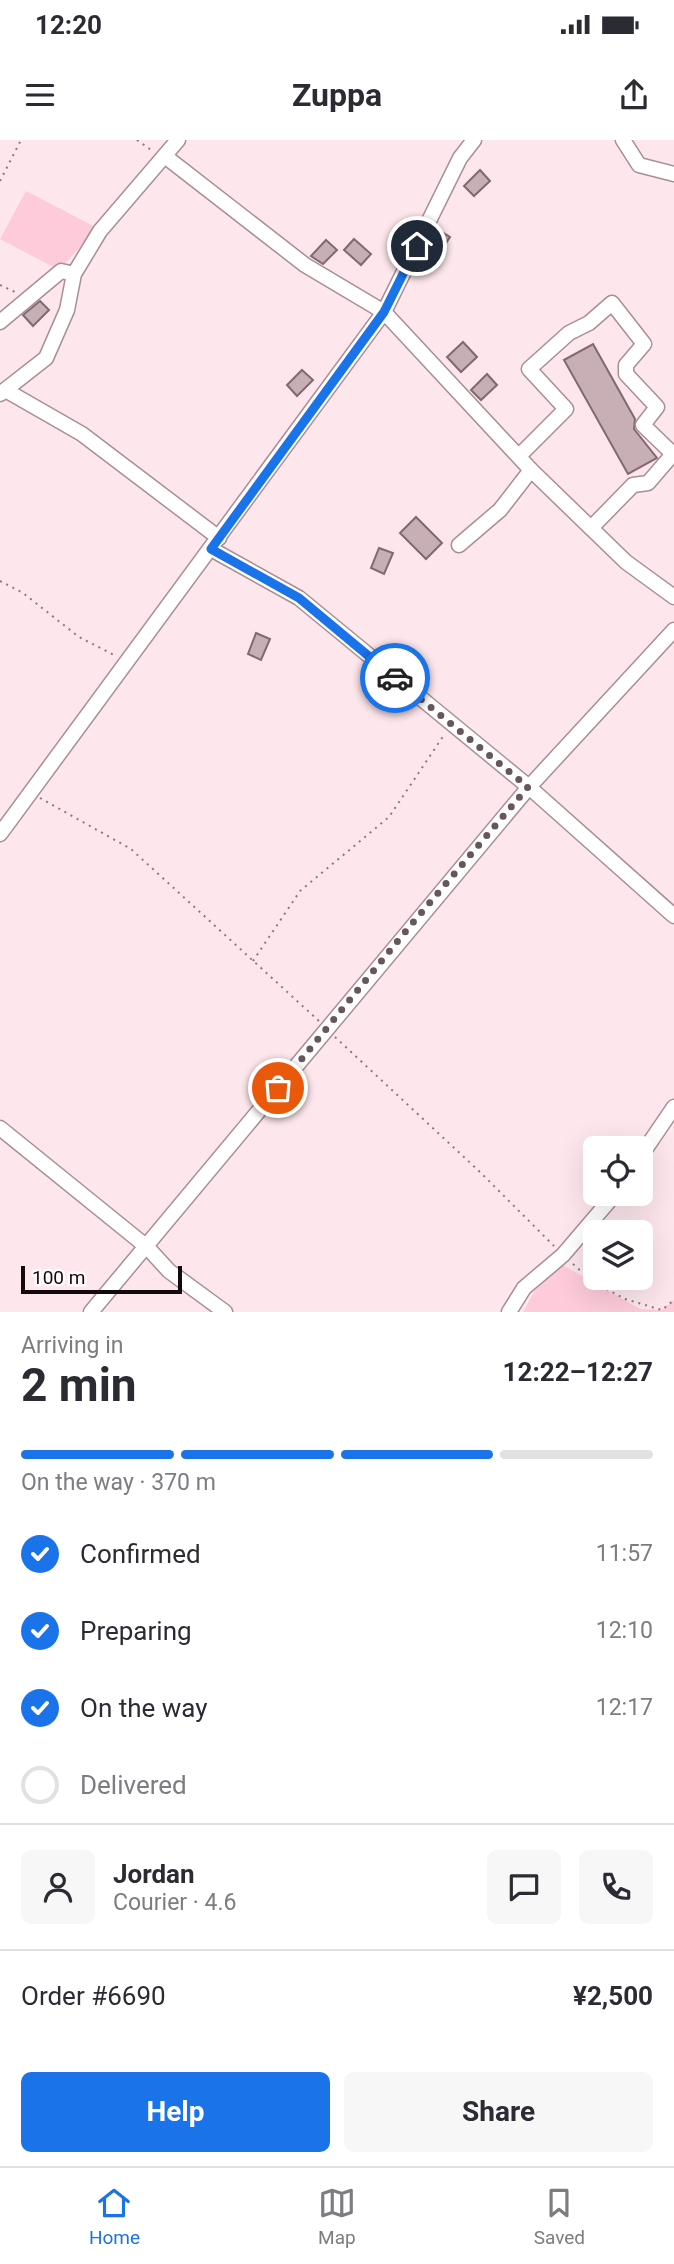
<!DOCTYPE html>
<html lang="en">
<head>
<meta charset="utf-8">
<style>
	body { margin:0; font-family:Roboto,sans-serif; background:#f7f7f7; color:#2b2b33; height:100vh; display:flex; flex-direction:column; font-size:26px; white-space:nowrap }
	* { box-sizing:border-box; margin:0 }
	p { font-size:23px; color:#7c7c81 }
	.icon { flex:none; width:38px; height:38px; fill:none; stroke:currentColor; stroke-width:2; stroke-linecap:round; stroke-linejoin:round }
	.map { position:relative; height:1172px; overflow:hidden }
	.details { display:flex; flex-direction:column; background:#fff; flex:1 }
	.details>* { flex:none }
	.tools { position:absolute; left:583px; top:996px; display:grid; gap:14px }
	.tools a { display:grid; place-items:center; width:70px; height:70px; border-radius:10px; background:#fff; box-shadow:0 7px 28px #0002; font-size:35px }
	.scale { position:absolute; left:21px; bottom:18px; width:161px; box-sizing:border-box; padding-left:7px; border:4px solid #130a0d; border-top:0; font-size:19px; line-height:24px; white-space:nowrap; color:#130a0d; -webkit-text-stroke:5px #fff9fb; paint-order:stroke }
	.pin { position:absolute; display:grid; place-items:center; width:60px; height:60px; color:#fff; margin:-30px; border:4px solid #fff; border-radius:50%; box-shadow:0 2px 7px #0007 }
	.courier { position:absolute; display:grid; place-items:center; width:70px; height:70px; margin:-35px; border:5px solid #1a73e8; border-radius:50%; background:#fff; color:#222; box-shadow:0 2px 9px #0007 }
	.headline em { font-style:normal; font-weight:700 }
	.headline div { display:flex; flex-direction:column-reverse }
	.headline { display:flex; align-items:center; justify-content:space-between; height:119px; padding:0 21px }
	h1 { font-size:46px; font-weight:700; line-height:52px }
	.bar { display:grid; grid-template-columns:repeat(4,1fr); gap:10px 7px; align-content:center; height:84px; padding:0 21px }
	.bar i { height:9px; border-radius:5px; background:#e1e1e2 }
	.bar .active { background:#1a73e8 }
	.bar p { grid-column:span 4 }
	.line { display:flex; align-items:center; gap:18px; padding:0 21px; border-top:2px solid #e1e1e2 }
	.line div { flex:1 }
	.round { display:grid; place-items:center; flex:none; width:74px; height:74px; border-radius:10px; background:#f7f7f7 }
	ol { padding:0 21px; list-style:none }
	li { display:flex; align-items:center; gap:21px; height:77px }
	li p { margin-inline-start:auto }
	li .icon { padding:7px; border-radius:50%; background:#1a73e8; color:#fff; stroke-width:4 }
	li:last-child { color:#7c7c81 }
	li i { width:38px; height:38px; border:4px solid #e1e1e2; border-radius:50% }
	.action { display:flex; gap:14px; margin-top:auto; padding:14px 21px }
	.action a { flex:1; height:80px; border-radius:10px; background:#1a73e8; color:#fff; font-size:28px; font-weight:700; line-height:80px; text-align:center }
	.action a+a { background:#f7f7f7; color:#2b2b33 }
	.status { display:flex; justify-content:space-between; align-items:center; height:49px; padding:0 35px; background:#fff; direction:ltr }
	.status svg { height:19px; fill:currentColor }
	header { display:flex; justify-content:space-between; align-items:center; height:91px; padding:0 21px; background:#fff; font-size:32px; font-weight:700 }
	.tabs { display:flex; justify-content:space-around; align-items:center; height:98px; border-top:2px solid #e1e1e2; background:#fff; font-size:19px; color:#7c7c81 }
	.tabs a { display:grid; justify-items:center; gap:4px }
	.tabs .active { color:#1a73e8 }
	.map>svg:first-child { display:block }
	.green { fill:#fdcbd9 }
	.building { fill:#c8aeb5; stroke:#816970; stroke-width:2 }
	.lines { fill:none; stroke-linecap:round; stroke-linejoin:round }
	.minor-casing { stroke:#a88e96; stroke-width:17 }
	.path { stroke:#89797e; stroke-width:2; stroke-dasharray:2 5; stroke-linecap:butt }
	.minor { stroke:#fff; stroke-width:14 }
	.done { stroke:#65575b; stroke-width:7; stroke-dasharray:0 12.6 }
	.route { stroke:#1a73e8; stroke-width:9 }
</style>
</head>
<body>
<div class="status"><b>12:20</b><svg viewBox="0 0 49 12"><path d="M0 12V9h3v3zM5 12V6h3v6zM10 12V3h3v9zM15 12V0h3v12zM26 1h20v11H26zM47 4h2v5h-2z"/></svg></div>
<header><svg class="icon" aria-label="menu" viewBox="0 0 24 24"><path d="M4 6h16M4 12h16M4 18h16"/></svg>Zuppa<svg class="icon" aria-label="share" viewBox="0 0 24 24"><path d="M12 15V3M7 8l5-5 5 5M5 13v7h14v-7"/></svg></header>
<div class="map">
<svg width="674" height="1172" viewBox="0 0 674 1172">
	<rect width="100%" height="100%" fill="#fde7ed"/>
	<g class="green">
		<path d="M26 51 97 88 59 130 0 99Z"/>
		<path d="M561 1124 640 1169 662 1170 674 1160V1172H523L534 1152Z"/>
	</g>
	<g class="building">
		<path d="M480 30 490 41 474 56 464 46Z"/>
		<path d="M437 89 450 97 438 115 426 108Z"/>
		<path d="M354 99 371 114 361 125 344 110Z"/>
		<path d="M326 100 337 110 323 124 311 116Z"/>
		<path d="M40 161 49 170 33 186 23 175Z"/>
		<path d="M463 202 477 217 461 232 447 217Z"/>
		<path d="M593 204 635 279 634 289 657 318 628 334 564 220Z"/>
		<path d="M302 230 313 240 297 256 287 245Z"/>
		<path d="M487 234 497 245 481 260 471 250Z"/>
		<path d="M416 377 442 403 426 419 400 393Z"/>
		<path d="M379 408 393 413 384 434 371 428Z"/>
		<path d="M256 493 270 499 261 520 248 514Z"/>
	</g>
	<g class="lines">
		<g class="minor-casing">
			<g id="minor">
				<path d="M623 0 639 25 674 34"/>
				<path d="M166 17 305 125 384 172 531 330 626 422 674 457"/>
				<path d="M0 182 61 131 74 134"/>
				<path d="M7 251 82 294 219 398"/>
				<path d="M0 254 46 218 67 170 74 134 100 91 178 0"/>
				<path d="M519 316 566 269 529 229 569 193 589 183 612 163 644 204 626 225V234L657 267 643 285 673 314 648 343 633 345 591 388"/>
				<path d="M459 405 500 370 531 330"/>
				<path d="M211 409 299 458 529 647 674 776"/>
				<path d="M0 694 384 172 460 18 474 0"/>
				<path d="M0 988 147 1107 169 1131 225 1172"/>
				<path d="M640 1017 674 967"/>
				<path d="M91 1172 529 647 674 490"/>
				<path d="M509 1172 524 1148 563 1115 615 1054"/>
			</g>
		</g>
		<g class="path">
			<path d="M137 0 154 12"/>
			<path d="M0 41 21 0"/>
			<path d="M0 145 15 152"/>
			<path d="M0 441 23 453 79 497 116 516"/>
			<path d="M40 658 131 709 319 881"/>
			<path d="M253 821 300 751 389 677 444 595"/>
			<path d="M335 897 480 1032 554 1106"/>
			<path d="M573 1124 592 1141 625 1159 662 1170 674 1160"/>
		</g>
		<use href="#minor" class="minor"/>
	</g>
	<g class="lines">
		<path class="done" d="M278 948 410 786 528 647 395 538"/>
		<path class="route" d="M395 538 299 458 211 409 384 172 417 106"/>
	</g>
</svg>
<div class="tools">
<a><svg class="icon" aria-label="locate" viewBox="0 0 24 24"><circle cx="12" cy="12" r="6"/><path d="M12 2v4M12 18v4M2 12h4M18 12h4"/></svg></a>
<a><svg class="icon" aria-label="layers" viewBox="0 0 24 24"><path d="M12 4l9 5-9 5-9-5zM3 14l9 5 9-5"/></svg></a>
</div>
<div class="scale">100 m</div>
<div class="pin" style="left:278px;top:948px;background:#ea580c"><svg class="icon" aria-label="bag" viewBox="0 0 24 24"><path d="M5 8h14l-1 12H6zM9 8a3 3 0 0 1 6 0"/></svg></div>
<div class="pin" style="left:417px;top:106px;background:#1f2937"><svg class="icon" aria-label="home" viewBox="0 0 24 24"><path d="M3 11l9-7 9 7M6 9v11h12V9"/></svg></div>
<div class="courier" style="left:395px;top:538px"><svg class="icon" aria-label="car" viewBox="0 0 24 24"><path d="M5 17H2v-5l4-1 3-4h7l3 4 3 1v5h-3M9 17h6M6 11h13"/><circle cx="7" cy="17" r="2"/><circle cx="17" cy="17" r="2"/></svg></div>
</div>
<section class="details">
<div class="headline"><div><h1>2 min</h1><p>Arriving in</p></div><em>12:22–12:27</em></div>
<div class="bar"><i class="active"></i><i class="active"></i><i class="active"></i><i></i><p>On the way · 370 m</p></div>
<ol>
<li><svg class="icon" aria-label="check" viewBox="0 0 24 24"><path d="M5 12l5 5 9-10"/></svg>Confirmed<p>11:57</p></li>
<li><svg class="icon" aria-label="check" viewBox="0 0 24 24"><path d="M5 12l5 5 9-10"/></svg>Preparing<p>12:10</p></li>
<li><svg class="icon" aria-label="check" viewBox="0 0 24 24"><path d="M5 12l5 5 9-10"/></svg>On the way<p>12:17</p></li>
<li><i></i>Delivered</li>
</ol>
<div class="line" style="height:126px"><a class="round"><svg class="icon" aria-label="person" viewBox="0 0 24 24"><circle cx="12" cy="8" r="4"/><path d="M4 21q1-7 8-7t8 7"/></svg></a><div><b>Jordan</b><p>Courier · 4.6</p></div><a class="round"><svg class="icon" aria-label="chat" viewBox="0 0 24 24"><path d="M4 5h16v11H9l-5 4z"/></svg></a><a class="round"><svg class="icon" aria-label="phone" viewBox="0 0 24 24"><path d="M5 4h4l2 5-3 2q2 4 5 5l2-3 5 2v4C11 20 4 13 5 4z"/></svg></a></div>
<div class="line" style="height:91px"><div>Order #6690</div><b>¥2,500</b></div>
<div class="action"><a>Help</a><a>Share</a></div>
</section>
<nav class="tabs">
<a class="active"><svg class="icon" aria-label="home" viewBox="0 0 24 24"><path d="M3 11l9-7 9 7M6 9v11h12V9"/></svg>Home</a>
<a><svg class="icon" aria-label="map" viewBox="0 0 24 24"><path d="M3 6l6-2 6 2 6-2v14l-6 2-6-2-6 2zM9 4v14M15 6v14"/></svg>Map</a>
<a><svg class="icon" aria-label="saved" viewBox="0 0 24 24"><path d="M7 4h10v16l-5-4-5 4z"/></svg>Saved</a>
</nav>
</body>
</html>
